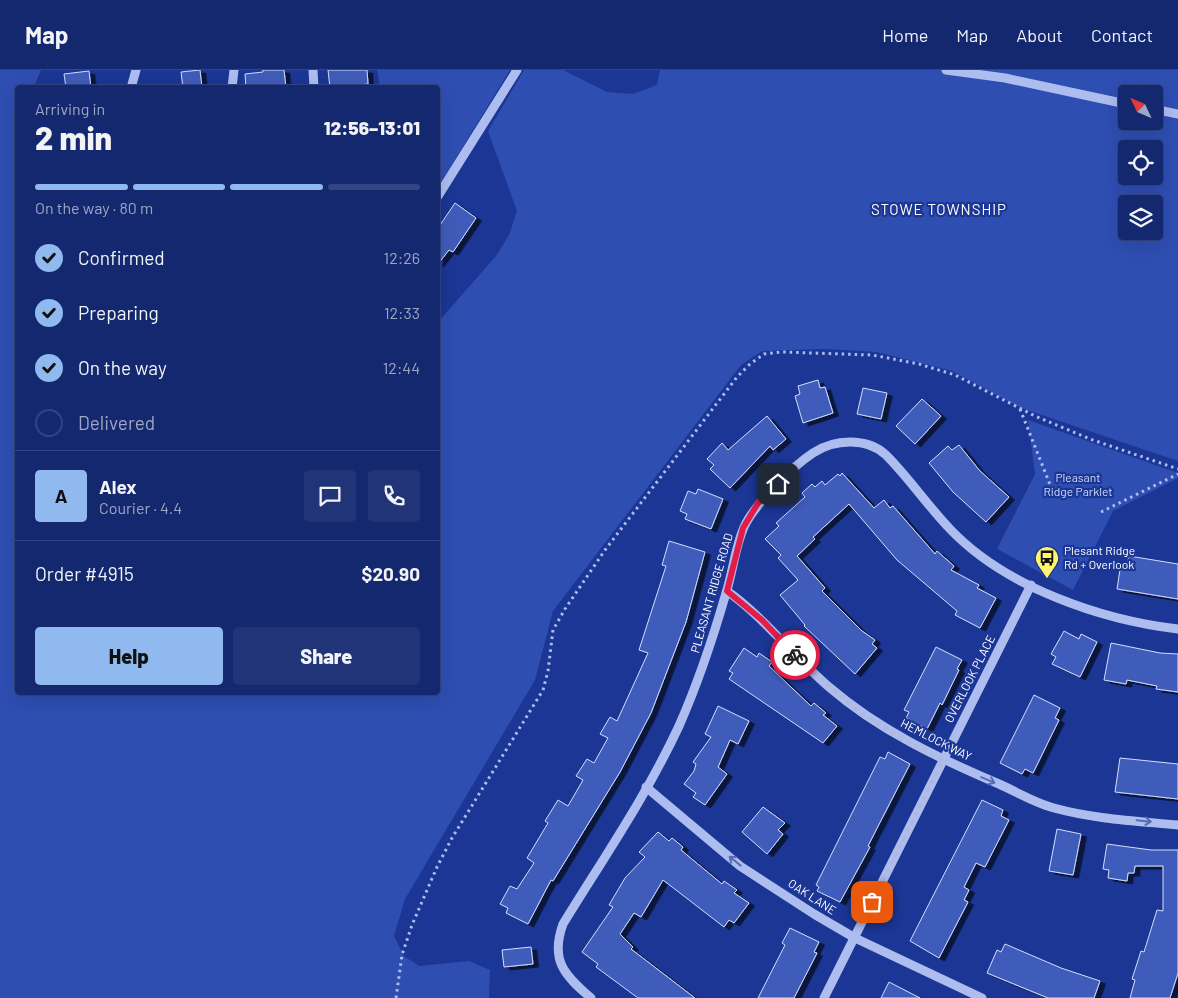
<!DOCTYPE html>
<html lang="en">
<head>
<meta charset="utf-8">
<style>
	body { margin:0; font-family:Barlow,sans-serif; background:#213477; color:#f1f3f6; height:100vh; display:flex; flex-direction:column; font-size:19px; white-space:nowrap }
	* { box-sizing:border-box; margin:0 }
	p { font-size:16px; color:#9da6c3 }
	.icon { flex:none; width:28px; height:28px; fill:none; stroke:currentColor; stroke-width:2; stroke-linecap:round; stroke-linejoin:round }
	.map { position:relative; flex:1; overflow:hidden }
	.details { position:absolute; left:15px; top:15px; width:425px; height:610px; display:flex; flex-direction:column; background:#14286f; border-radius:5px; box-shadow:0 5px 20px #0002,0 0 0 1px #334482 }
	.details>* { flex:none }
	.needle { width:32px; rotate:314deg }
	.tools { position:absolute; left:1118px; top:15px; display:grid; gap:10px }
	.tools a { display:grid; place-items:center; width:45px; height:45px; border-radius:5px; background:#14286f; box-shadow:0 5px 20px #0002,0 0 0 1px #334482; font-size:25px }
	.pin { position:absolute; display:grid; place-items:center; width:42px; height:42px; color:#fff; margin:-21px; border-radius:10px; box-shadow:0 2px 8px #0006 }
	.courier { position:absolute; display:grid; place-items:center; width:50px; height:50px; margin:-25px; border:4px solid #e11d48; border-radius:50%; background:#fff; color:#222; box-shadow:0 1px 6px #0007 }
	.overview em { font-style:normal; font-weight:800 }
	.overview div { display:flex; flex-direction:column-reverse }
	.overview { display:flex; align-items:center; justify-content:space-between; height:85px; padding:0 20px }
	h1 { font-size:32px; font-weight:800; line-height:38px }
	.bar { display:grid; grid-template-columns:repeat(4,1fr); gap:8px 5px; align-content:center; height:60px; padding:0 20px }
	.bar i { height:6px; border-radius:4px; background:#334482 }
	.bar .current { background:#90b9f0 }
	.bar p { grid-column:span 4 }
	.line { display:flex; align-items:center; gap:12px; padding:0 20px; border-top:1px solid #334482 }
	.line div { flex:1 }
	.round { display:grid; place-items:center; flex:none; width:52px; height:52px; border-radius:5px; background:#213477 }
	ol { padding:0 20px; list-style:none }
	li { display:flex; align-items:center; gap:15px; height:55px }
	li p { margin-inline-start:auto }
	li .icon { padding:5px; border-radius:50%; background:#90b9f0; color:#111; stroke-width:4 }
	li:last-child { color:#9da6c3 }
	li i { width:28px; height:28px; border:2px solid #334482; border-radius:50% }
	.action { display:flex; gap:10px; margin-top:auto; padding:10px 20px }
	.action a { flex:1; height:58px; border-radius:5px; background:#90b9f0; color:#111; font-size:20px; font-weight:800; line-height:58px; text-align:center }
	.action a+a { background:#213477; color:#f1f3f6 }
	header { display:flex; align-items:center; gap:30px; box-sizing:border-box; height:70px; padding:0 25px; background:#14286f; border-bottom:1px solid #334482 }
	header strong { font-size:24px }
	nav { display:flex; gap:28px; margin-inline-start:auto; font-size:18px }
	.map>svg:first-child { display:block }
	.green { fill:#2e4eb2; fill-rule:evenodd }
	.building { fill:#3f5cba; stroke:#d3ddfb; filter:url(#shadow) }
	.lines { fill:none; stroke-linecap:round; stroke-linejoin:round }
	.path { stroke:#adbdef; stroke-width:3; stroke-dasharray:2.5 4; stroke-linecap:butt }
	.minor { stroke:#adbdef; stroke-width:9 }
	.oneway { stroke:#556cb8 }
	.done { stroke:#afb9da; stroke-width:5; stroke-dasharray:0 9 }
	.route { stroke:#e11d48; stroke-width:6 }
	.labels { text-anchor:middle; stroke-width:4.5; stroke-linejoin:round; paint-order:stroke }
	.park-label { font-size:12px; fill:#d3ddfb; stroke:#1b3694 }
	.poi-label { font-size:12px; fill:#fff; stroke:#1b3694; text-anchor:start }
	.street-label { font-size:12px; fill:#fff; stroke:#1b3694 }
	.quarter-label { font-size:15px; letter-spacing:1px; fill:#fff; stroke:#1b3694 }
</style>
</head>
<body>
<header>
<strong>Map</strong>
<nav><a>Home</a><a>Map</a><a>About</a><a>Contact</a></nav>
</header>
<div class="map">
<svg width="1178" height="928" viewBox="0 0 1178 928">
	<defs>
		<filter id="shadow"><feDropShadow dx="5.5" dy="3" stdDeviation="0" flood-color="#0009"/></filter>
	</defs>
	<rect width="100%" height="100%" fill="#1b3694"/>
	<g class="green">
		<path d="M0 0H41L34 17 18 18V622H438V252L496 186 509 165 517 141 488 61 524 0H563L607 22 633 24 657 15 660 0H1178V391L1021 338 952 301 877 282 824 279 762 281 741 295 553 541 535 610 405 829 394 866 404 886 419 896 469 891 490 900 489 928H0ZM1126 24H1154V51H1126ZM1126 79H1154V106H1126ZM1126 134H1154V161H1126Z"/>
		<path d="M377 0H510L438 117V18L380 17Z"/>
		<path d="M1028 350 1178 403V408L1113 441 1073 520 997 479 1035 404Z"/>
	</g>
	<g class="building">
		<path d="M200 0 202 18H183L181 2Z"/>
		<path d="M263 0H284L286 18H246L245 4 263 2Z"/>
		<path d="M328 0H367L368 14 330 18Z"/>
		<path d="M89 1 91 18H66L64 4Z"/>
		<path d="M455 133 476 148 453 182 449 180 438 194V158Z"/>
		<path d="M818 310 820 318 825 317 833 343 803 353 795 326 800 324 798 316Z"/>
		<path d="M863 318 887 323 881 349 857 344Z"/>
		<path d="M922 329 941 346 915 374 896 356Z"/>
		<path d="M767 346 786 369 773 380 770 376 730 418 710 399 714 395 707 389 722 373 728 380Z"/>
		<path d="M959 375 980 401 1009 427 986 452 953 422 929 393 948 376 952 380Z"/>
		<path d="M842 403 874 438 884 430 890 438 893 436 935 484 937 481 954 496 951 500 979 515 977 518 996 528 980 558 955 545 957 541 897 490 849 434 813 467 815 469 797 486 825 518 822 521 862 561 875 570 872 574 877 578 855 604 804 556 805 555 780 525 798 510 778 488 781 485 765 469 779 456 776 453 805 427 802 423 812 414 815 417 822 411 825 415 838 404 840 406Z"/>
		<path d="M698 419 723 429 711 459 685 449 687 444 680 441 688 421 696 424Z"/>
		<path d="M669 471 705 482 686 552 651 643 620 702 553 811 551 810 528 854 506 843 508 838 500 834 510 816 517 819 534 793 527 788 548 753 545 751 558 730 568 736 583 710 576 706 587 689 594 693 608 668 600 664 610 647 617 651 648 583 639 580 666 496 662 495Z"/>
		<path d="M1129 486 1178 494V529L1117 519 1121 493 1127 494Z"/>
		<path d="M1064 561 1079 569 1081 564 1097 572 1080 607 1052 594 1056 587 1051 584Z"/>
		<path d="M1111 573 1160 583 1178 584V622L1156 619 1157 616 1127 610 1126 614 1104 610Z"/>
		<path d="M936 577 962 590 957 599 959 600 942 635 940 633 927 659 906 648 909 642 904 640Z"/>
		<path d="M744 578 757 587 759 583 772 592 769 596 792 618 811 636 814 633 826 643 823 645 837 656 823 673 729 609 733 603 729 601Z"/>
		<path d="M1034 625 1060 638 1055 648 1059 650 1033 703 1025 699 1022 704 1000 693Z"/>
		<path d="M718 636 749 651 738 674 730 670 718 697 727 704 705 735 693 727 696 723 684 714 694 701 696 694 693 692 711 667 705 664Z"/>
		<path d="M888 682 910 694 872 768 868 776 870 777 840 832 817 821 819 817 816 815 880 687 885 689Z"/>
		<path d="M1120 688 1178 694V729L1115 722Z"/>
		<path d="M982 730 1003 740 1001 746 1009 750 985 797 976 793 964 817 969 820 964 830 968 832 939 888 910 871Z"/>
		<path d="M763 737 785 753 778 760 783 764 767 784 742 762Z"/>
		<path d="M1057 759 1081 764 1073 805 1049 801Z"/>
		<path d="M658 762 669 771 672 768 683 777 681 780 722 814 724 811 737 820 734 823 749 833 734 853 729 850 724 857 663 810 641 847 634 843 620 864 633 877 631 879 695 928H638L596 897 598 894 582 882 613 837 609 835 625 808 645 787 639 782Z"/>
		<path d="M1107 774 1151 780H1178V903L1170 928H1130L1135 910 1132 909 1141 881 1144 882 1157 840 1163 841V796H1135L1134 803H1128L1127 811 1108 808 1109 800 1103 799Z"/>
		<path d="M790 858 819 872 814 882 817 883 794 928H758L785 875 782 873Z"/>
		<path d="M1005 874 1061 898 1100 911 1094 928H1048L987 903 997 880 1001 882Z"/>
		<path d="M531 877 533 894 504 897 502 880Z"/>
		<path d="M889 912 920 928H881Z"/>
	</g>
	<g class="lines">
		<g class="path">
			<path d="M1020 339 1051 417"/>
			<path d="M1101 442 1178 404"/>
			<path d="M396 928 402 885 412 855 437 797 452 768 543 620 548 601 553 560 565 539 605 480 737 307 750 294 764 284 782 282 872 285 919 294 955 305 1035 346 1090 369 1178 399"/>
		</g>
		<g class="minor">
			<path d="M313 0 314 18"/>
			<path d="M946 0 1005 8 1126 34"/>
			<path d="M131 18 136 0"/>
			<path d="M232 18 234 0"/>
			<path d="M1154 39 1178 44"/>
			<path d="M438 126 517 0"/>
			<path d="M727 521C765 548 793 586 829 617 879 660 938 688 999 714 1017 722 1035 733 1054 738 1094 749 1137 751 1178 755"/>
			<path d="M646 717 740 796 814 844 855 868 982 928"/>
			<path d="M591 928C564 905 550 890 563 854 603 789 647 725 679 656 698 613 713 568 726 523 733 502 735 477 744 457 754 435 793 396 813 383 834 369 867 367 886 385 909 408 927 435 950 459 1005 517 1101 550 1178 559"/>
			<path d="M824 928 1031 515"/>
		</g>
	</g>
	<defs><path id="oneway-shaft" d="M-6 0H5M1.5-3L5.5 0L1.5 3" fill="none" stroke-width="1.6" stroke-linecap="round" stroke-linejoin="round" transform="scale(1.25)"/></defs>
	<g class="oneway">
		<use href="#oneway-shaft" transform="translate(988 710) rotate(23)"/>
		<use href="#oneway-shaft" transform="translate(1144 751) rotate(6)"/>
		<use href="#oneway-shaft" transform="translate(735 791) rotate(-141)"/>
	</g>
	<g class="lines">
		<path class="done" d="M795 585 862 644 904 670 943 690 872 832"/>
		<path class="route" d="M778 414 758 433 743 458 727 521 762 550 795 585"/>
	</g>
	<defs>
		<g id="bus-pin" transform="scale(1.25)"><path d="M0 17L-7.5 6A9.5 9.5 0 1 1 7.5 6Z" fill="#fff46b" stroke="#1b3694"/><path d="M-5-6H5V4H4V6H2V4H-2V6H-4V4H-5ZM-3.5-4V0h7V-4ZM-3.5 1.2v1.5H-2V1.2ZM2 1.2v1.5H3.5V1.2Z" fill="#111"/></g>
	</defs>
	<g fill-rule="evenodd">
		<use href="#bus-pin" x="1047" y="488"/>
	</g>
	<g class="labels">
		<g class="park-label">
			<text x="1078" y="412">Pleasant<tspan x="1078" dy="14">Ridge Parklet</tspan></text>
		</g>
		<g class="poi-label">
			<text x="1064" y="485">Plesant Ridge<tspan x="1064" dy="14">Rd + Overlook</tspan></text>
		</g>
		<g class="street-label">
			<text transform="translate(712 523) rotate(-74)" y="4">PLEASANT RIDGE ROAD</text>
			<text transform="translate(970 609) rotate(-63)" y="4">OVERLOOK PLACE</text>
			<text transform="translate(936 670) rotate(27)" y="4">HEMLOCK WAY</text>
			<text transform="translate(812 827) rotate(33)" y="4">OAK LANE</text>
		</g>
		<g class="quarter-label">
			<text x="939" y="145">STOWE TOWNSHIP</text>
		</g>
	</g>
</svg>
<div class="tools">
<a><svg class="needle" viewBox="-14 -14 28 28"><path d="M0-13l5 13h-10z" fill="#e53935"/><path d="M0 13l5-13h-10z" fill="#9da6c3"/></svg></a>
<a><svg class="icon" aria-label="locate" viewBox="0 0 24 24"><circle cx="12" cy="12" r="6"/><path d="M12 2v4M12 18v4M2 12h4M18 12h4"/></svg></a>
<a><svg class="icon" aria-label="layers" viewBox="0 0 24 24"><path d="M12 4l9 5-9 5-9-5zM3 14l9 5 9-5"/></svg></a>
</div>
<div class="pin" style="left:872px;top:832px;background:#ea580c"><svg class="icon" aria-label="bag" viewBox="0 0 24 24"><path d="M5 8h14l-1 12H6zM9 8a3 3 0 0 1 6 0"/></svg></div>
<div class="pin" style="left:778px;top:414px;background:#1f2937"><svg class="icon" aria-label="home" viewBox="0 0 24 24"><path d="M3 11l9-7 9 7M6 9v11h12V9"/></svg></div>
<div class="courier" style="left:795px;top:585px"><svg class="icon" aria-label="bike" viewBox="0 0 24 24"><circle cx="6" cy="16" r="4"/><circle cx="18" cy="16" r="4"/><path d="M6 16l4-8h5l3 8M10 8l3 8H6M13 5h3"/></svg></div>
<section class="details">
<div class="overview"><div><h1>2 min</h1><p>Arriving in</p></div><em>12:56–13:01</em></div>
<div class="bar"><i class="current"></i><i class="current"></i><i class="current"></i><i></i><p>On the way · 80 m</p></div>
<ol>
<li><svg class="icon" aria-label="check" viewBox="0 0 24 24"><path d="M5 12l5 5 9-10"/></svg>Confirmed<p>12:26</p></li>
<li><svg class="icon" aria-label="check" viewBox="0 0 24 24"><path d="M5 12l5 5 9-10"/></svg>Preparing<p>12:33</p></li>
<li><svg class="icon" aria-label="check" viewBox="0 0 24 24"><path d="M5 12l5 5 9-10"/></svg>On the way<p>12:44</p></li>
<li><i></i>Delivered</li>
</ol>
<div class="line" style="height:90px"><b class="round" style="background:#90b9f0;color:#111">A</b><div><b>Alex</b><p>Courier · 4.4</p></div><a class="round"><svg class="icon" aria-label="chat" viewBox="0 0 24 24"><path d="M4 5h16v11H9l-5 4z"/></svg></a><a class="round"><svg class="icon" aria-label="phone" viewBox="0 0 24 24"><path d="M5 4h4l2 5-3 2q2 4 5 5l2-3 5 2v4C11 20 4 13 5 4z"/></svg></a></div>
<div class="line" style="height:65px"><div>Order #4915</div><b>$20.90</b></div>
<div class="action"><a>Help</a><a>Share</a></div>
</section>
</div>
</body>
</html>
